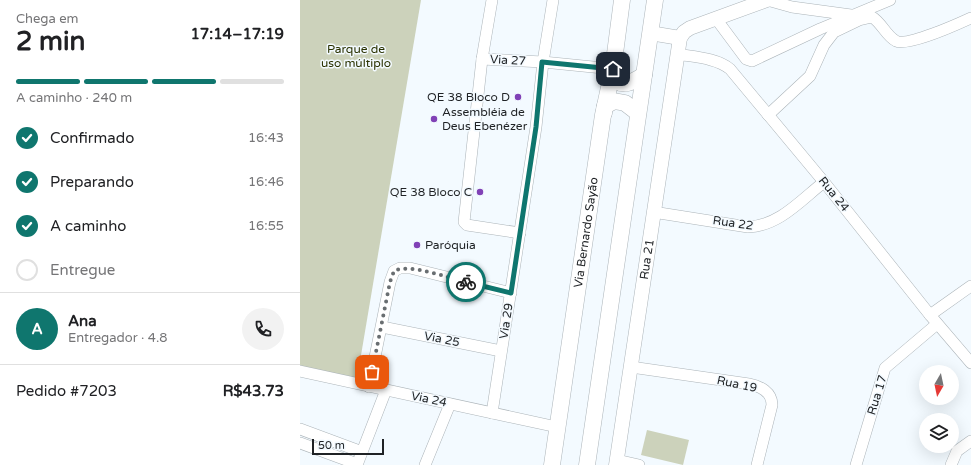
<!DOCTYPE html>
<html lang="pt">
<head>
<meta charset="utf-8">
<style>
	body { margin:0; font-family:"Varela Round",sans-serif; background:#f2f2f2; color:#202124; height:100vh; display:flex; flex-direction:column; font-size:15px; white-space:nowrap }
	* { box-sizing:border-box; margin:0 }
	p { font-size:13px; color:#757577 }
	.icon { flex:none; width:22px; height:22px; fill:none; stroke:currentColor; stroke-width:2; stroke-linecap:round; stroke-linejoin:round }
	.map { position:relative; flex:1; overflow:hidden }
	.sheet { display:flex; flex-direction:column; background:#fff; width:300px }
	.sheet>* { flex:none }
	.needle { width:26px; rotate:189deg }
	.buttons { position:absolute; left:619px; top:365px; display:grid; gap:8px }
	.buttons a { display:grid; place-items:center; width:40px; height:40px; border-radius:50%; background:#fff; box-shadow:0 4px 16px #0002; font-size:20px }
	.scale { position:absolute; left:12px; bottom:10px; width:72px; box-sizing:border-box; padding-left:4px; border:2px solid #1f2225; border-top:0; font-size:11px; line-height:14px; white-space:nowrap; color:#1f2225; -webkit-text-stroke:3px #f3faff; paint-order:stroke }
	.pin { position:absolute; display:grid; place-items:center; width:34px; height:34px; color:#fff; margin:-17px; border-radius:8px; box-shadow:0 2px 6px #0006 }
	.courier { position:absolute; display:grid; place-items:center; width:40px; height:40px; margin:-20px; border:3px solid #0f766e; border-radius:50%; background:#fff; color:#222; box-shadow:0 1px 5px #0007 }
	.head em { font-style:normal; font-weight:700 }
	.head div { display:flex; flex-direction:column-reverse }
	.head { display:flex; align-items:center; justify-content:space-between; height:68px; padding:0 16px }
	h1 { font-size:26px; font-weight:700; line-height:30px }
	.bar { display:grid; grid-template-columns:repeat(4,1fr); gap:6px 4px; align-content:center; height:48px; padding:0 16px }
	.bar i { height:5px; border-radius:3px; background:#e0e0e0 }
	.bar .current { background:#0f766e }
	.bar p { grid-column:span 4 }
	.line { display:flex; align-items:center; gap:10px; padding:0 16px; border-top:1px solid #e0e0e0 }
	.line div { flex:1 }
	.round { display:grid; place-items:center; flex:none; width:42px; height:42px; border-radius:21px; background:#f2f2f2 }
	ol { padding:0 16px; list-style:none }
	li { display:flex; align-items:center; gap:12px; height:44px }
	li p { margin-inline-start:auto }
	li .icon { padding:4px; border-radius:50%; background:#0f766e; color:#fff; stroke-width:4 }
	li:last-child { color:#757577 }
	li i { width:22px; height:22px; border:2px solid #e0e0e0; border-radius:50% }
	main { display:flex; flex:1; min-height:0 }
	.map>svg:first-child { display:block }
	.green { fill:#ccd2bb }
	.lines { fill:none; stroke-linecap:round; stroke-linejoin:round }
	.minor-casing { stroke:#acb4b9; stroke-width:12 }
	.tertiary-casing { stroke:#acb4b9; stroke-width:15 }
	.secondary-casing { stroke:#acb4b9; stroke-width:17 }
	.minor { stroke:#fff; stroke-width:11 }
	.tertiary { stroke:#fff; stroke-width:14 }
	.secondary { stroke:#fff; stroke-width:16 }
	.done { stroke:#696e71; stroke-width:4; stroke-dasharray:0 7.2 }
	.route { stroke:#0f766e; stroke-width:5 }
	.poi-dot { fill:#8041b6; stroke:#f3faff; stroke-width:1.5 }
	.labels { text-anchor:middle; stroke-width:3; stroke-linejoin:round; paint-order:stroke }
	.park-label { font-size:12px; fill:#2a3200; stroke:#f3faff }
	.street-label { font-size:12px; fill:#1f2225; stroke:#f3faff }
	.poi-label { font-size:12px; fill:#1f2225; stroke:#f3faff; text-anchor:end }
</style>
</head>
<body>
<main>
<section class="sheet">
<div class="head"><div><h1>2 min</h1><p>Chega em</p></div><em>17:14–17:19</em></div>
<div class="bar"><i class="current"></i><i class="current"></i><i class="current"></i><i></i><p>A caminho · 240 m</p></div>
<ol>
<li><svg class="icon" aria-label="check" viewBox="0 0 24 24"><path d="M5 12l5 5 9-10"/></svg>Confirmado<p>16:43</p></li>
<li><svg class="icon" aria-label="check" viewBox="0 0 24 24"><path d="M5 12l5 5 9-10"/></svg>Preparando<p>16:46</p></li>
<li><svg class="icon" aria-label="check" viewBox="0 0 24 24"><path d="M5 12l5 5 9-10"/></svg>A caminho<p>16:55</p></li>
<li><i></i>Entregue</li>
</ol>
<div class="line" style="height:72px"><b class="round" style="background:#0f766e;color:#fff">A</b><div><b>Ana</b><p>Entregador · 4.8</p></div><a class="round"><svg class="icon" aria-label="phone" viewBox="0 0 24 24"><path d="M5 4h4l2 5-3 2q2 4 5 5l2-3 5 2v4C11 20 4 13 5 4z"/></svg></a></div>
<div class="line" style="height:52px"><div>Pedido #7203</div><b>R$43.73</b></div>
</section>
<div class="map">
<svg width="671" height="465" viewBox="0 0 671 465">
	<rect width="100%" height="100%" fill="#f3faff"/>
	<g class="green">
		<path d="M0 0H121L57 379 0 367Z"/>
		<path d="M347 430 389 440 383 465 341 455Z"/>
	</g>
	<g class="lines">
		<g class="minor-casing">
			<g id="minor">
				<path d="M192 0 182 59 164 222 167 225 220 233"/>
				<path d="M467 0 492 7 551 15"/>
				<path d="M417 20 446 59 452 61 520 29 590 0"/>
				<path d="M377 54C394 57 417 58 430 69L524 182 630 315 671 363"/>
				<path d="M182 59 243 62 313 69"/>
				<path d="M468 115 510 76 524 45 534 32 559 20 572 17C582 23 586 36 596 41 607 47 658 24 671 18"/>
				<path d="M353 212 448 227C479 226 501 200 524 182"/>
				<path d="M630 315 671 286"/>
				<path d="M82 327 201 351"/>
				<path d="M331 367 449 384C460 386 472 392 472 405L457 465"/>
				<path d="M0 371 257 427"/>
				<path d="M69 387 90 282 94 271 100 268H110L211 293"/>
				<path d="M192 413 236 127 243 62 253 0"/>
				<path d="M0 429 62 452"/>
				<path d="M0 443 57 464"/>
				<path d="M317 460 339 465"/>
				<path d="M57 465 86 390"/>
				<path d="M125 465 150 404"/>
				<path d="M556 465 585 368 637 324"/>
				<path d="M651 465 657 451 671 441"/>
			</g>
		</g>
		<g class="tertiary-casing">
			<g id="tertiary">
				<path d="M350 33 380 38"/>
				<path id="s1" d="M316 465 380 38 384 32 390 28 467 0"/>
			</g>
		</g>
		<g class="secondary-casing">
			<g id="secondary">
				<path d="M312 75C320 90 333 82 344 75"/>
				<path d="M304 113 305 106 314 101 325 103 338 113"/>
				<path id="s2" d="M252 465 303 115 313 69 322 0"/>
				<path d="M287 465 355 0"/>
			</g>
		</g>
		<use href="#minor" class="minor"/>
		<use href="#tertiary" class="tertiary"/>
		<use href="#secondary" class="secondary"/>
	</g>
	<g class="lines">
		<path class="done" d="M72 372 90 282 94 271C110 263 148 278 166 282"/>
		<path class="route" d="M166 282 211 293 236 127 242 62 313 69"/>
	</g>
	<g class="poi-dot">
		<circle cx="218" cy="97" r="4"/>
		<circle cx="134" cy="119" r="4"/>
		<circle cx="180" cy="192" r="4"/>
		<circle cx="117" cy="245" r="4"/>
	</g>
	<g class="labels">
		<g class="park-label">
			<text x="56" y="53">Parque de<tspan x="56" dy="14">uso múltiplo</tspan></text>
		</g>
		<g class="street-label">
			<text transform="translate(208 60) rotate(3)" y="4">Via 27</text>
			<text transform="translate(534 194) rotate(51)" y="4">Rua 24</text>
			<text transform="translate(433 223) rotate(8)" y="4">Rua 22</text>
			<text dy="4" stroke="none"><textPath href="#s2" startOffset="235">Via Bernardo Sayão</textPath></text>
			<text dy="4" stroke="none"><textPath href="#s1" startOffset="208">Rua 21</textPath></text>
			<text transform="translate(206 321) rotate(-81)" y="4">Via 29</text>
			<text transform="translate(142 339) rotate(11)" y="4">Via 25</text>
			<text transform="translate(437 384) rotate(12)" y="4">Rua 19</text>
			<text transform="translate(577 395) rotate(-73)" y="4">Rua 17</text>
			<text transform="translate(129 399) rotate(12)" y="4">Via 24</text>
		</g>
		<g class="poi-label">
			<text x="210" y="101">QE 38 Bloco D</text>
			<text x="142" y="116" text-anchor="start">Assembléia de<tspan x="142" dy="14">Deus Ebenézer</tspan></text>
			<text x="172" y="196">QE 38 Bloco C</text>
			<text x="125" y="249" text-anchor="start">Paróquia</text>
		</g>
	</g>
</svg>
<div class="buttons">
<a><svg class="needle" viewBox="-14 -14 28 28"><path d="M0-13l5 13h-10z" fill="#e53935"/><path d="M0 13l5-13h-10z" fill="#757577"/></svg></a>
<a><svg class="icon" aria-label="layers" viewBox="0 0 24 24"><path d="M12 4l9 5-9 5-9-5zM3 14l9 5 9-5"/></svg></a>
</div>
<div class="scale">50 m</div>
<div class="pin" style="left:72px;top:372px;background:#ea580c"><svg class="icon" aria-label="bag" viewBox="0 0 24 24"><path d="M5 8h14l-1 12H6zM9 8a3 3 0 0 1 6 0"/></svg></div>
<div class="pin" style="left:313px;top:69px;background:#1f2937"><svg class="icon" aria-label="home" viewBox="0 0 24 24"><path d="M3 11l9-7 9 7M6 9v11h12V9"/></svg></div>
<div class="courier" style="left:166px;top:282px"><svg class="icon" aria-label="bike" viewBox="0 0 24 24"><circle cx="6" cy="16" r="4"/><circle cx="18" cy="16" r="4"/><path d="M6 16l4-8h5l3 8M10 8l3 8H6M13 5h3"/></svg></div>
</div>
</main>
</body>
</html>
